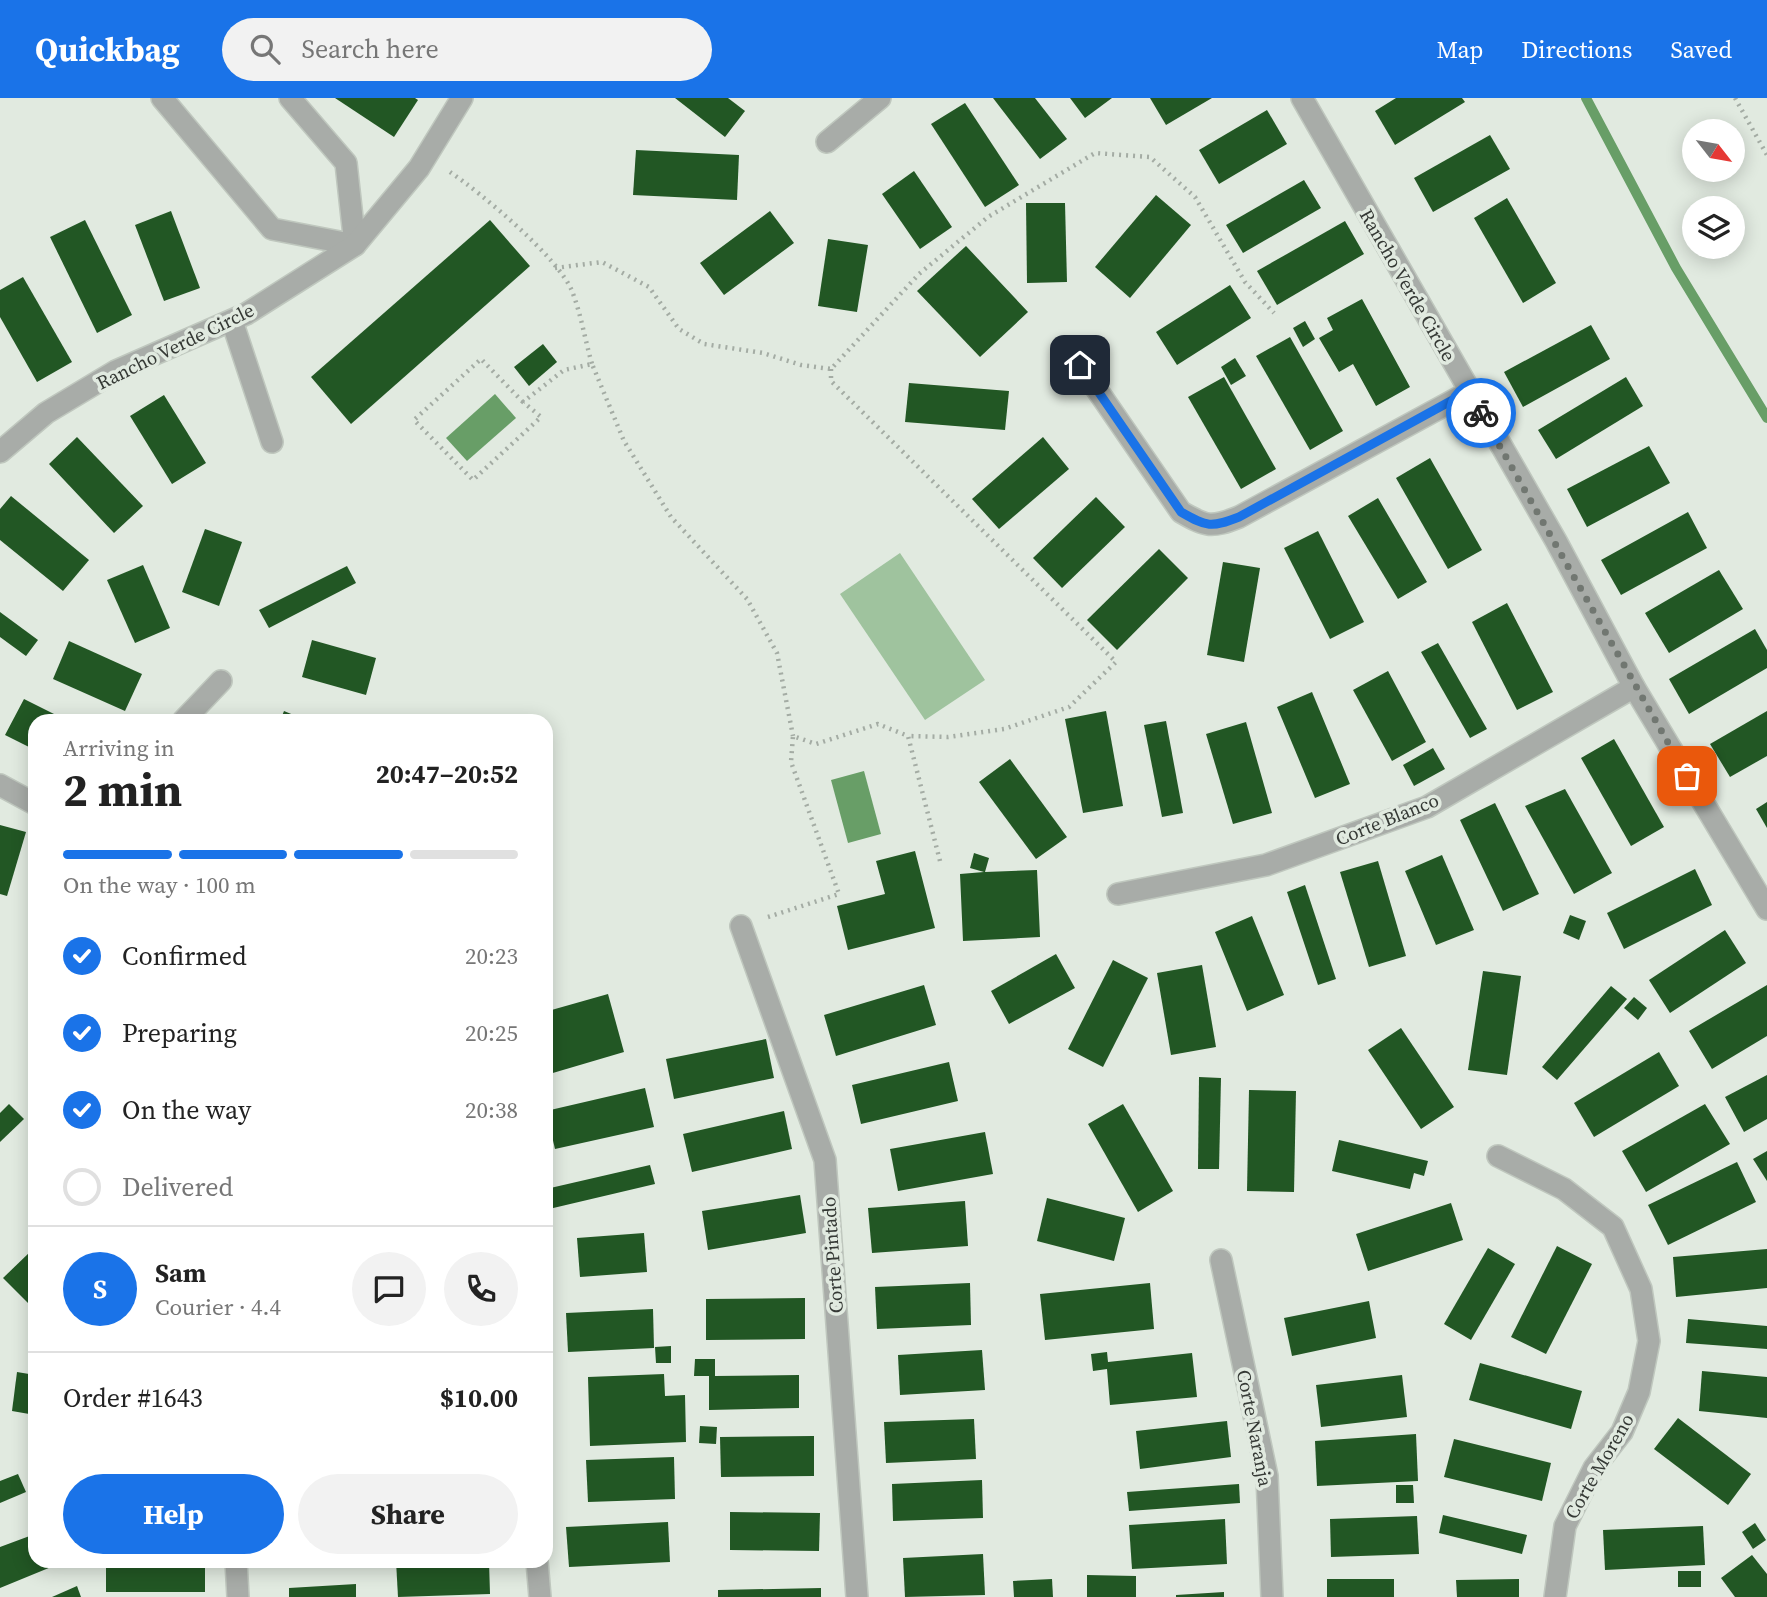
<!DOCTYPE html>
<html lang="en">
<head>
<meta charset="utf-8">
<style>
	body { margin:0; font-family:"Source Serif 4",serif; background:#f2f2f2; color:#222; height:100vh; display:flex; flex-direction:column; font-size:26px; white-space:nowrap }
	* { box-sizing:border-box; margin:0 }
	p { font-size:23px; color:#767676 }
	.icon { flex:none; width:38px; height:38px; fill:none; stroke:currentColor; stroke-width:2; stroke-linecap:round; stroke-linejoin:round }
	.map { position:relative; flex:1; overflow:hidden }
	.side { position:absolute; left:28px; top:616px; width:525px; height:854px; display:flex; flex-direction:column; background:#fff; border-radius:21px; box-shadow:0 4px 18px #0003 }
	.side>* { flex:none }
	.needle { width:46px; rotate:121deg }
	.buttons { position:absolute; left:1682px; top:21px; display:grid; gap:14px }
	.buttons a { display:grid; place-items:center; width:63px; height:63px; border-radius:50%; background:#fff; box-shadow:0 4px 18px #0003; font-size:35px }
	.pin { position:absolute; display:grid; place-items:center; width:60px; height:60px; color:#fff; margin:-30px; border-radius:14px; box-shadow:0 4px 10px #0006 }
	.courier { position:absolute; display:grid; place-items:center; width:70px; height:70px; margin:-35px; border:5px solid #1a73e8; border-radius:50%; background:#fff; color:#222; box-shadow:0 2px 9px #0007 }
	.overview em { font-style:normal; font-weight:700 }
	.overview div { display:flex; flex-direction:column-reverse }
	.overview { display:flex; align-items:center; justify-content:space-between; height:119px; padding:0 35px }
	h1 { font-size:46px; font-weight:700; line-height:52px }
	.bar { display:grid; grid-template-columns:repeat(4,1fr); gap:10px 7px; align-content:center; height:84px; padding:0 35px }
	.bar i { height:9px; border-radius:5px; background:#e0e0e0 }
	.bar .active { background:#1a73e8 }
	.bar p { grid-column:span 4 }
	.line { display:flex; align-items:center; gap:18px; padding:0 35px; border-top:2px solid #e0e0e0 }
	.line div { flex:1 }
	.round { display:grid; place-items:center; flex:none; width:74px; height:74px; border-radius:37px; background:#f2f2f2 }
	ol { padding:0 35px; list-style:none }
	li { display:flex; align-items:center; gap:21px; height:77px }
	li p { margin-inline-start:auto }
	li .icon { padding:7px; border-radius:50%; background:#1a73e8; color:#fff; stroke-width:4 }
	li:last-child { color:#767676 }
	li i { width:38px; height:38px; border:4px solid #e0e0e0; border-radius:50% }
	.primary-button { display:flex; gap:14px; margin-top:auto; padding:14px 35px }
	.primary-button a { flex:1; height:80px; border-radius:42px; background:#1a73e8; color:#fff; font-size:28px; font-weight:700; line-height:80px; text-align:center }
	.primary-button a+a { background:#f2f2f2; color:#222 }
	header { display:flex; align-items:center; gap:42px; box-sizing:border-box; height:98px; padding:0 35px; background:#1a73e8; color:#fff }
	header strong { font-size:33px }
	nav { display:flex; gap:38px; margin-inline-start:auto; font-size:24px }
	.search { width:490px; height:63px; background:#f2f2f2; display:flex; align-items:center; gap:18px; box-sizing:border-box; padding:0 24px; border-radius:38px; color:#767676; font-size:26px }
	.map>svg:first-child { display:block }
	.green { fill:#9fc39e }
	.water { fill:#689e67 }
	.lines { fill:none; stroke-linecap:round; stroke-linejoin:round }
	.stream { stroke:#689e67; stroke-width:10 }
	.building { fill:#225724 }
	.minor-casing { stroke:#bfc7be; stroke-width:24 }
	.path { stroke:#a4aca4; stroke-width:4.5; stroke-dasharray:2 5; stroke-linecap:butt }
	.minor { stroke:#a8aca8; stroke-width:21 }
	.done { stroke:#717771; stroke-width:7; stroke-dasharray:0 12.6 }
	.route { stroke:#1a73e8; stroke-width:9 }
	.labels { text-anchor:middle; stroke-width:7; stroke-linejoin:round; paint-order:stroke }
	.street-label { font-size:19px; fill:#353935; stroke:#e1eae0 }
</style>
</head>
<body>
<header>
<strong>Quickbag</strong>
<div class="search"><svg class="icon" aria-label="search" viewBox="0 0 24 24"><circle cx="10" cy="10" r="6"/><path d="M15 15l6 6"/></svg>Search here</div>
<nav><a>Map</a><a>Directions</a><a>Saved</a></nav>
</header>
<div class="map">
<svg width="1767" height="1499" viewBox="0 0 1767 1499">
	<rect width="100%" height="100%" fill="#e1eae0"/>
	<path class="green" d="M900 455 985 582 925 622 840 496Z"/>
	<g class="water">
		<path d="M495 296 516 320 467 363 446 340Z"/>
		<path d="M864 673 881 736 848 745 831 682Z"/>
	</g>
	<g class="lines">
		<path class="stream" d="M1586 0 1676 170 1767 320"/>
	</g>
	<g class="building">
		<path d="M335 0H415L418 2 394 39Z"/>
		<path d="M675 0H728L745 13 725 39Z"/>
		<path d="M993 0H1035L1067 41 1040 61Z"/>
		<path d="M1070 0H1112L1085 20Z"/>
		<path d="M1150 0H1212L1166 27Z"/>
		<path d="M1396 0H1462L1465 4 1395 47 1375 13Z"/>
		<path d="M965 5 1019 87 985 109 931 26Z"/>
		<path d="M1267 12 1287 46 1219 86 1199 52Z"/>
		<path d="M1490 37 1510 71 1433 114 1414 80Z"/>
		<path d="M636 52 739 57 737 102 633 97Z"/>
		<path d="M914 73 952 129 920 151 882 96Z"/>
		<path d="M1304 82 1321 110 1243 155 1226 127Z"/>
		<path d="M1156 97 1191 127 1130 200 1095 169Z"/>
		<path d="M1507 100 1556 185 1523 205 1474 120Z"/>
		<path d="M1026 105H1065L1067 184 1027 185Z"/>
		<path d="M171 113 200 190 164 203 135 127Z"/>
		<path d="M770 113 794 145 724 197 700 165Z"/>
		<path d="M85 122 132 217 97 235 50 139Z"/>
		<path d="M490 122 530 168 351 326 311 279Z"/>
		<path d="M1345 123 1364 156 1277 207 1257 173Z"/>
		<path d="M828 141 868 147 857 214 818 208Z"/>
		<path d="M966 148 1028 214 980 259 917 193Z"/>
		<path d="M23 179 72 264 37 284 0 219V192Z"/>
		<path d="M1230 187 1251 220 1177 267 1156 234Z"/>
		<path d="M1362 201 1410 289 1376 308 1353 266 1339 274 1319 240 1333 232 1327 220Z"/>
		<path d="M1305 223 1315 241 1303 249 1293 230Z"/>
		<path d="M1591 227 1610 261 1523 309 1504 274Z"/>
		<path d="M1290 239 1343 333 1310 352 1256 258Z"/>
		<path d="M543 246 557 264 529 288 514 269Z"/>
		<path d="M1235 260 1246 278 1231 287 1221 269Z"/>
		<path d="M1224 279 1276 371 1241 391 1188 299Z"/>
		<path d="M1626 279 1643 308 1556 361 1538 332Z"/>
		<path d="M909 285 1009 293 1005 332 905 324Z"/>
		<path d="M164 297 206 365 172 386 130 318Z"/>
		<path d="M77 339 143 408 114 435 49 366Z"/>
		<path d="M1043 339 1069 371 999 431 972 401Z"/>
		<path d="M1649 348 1670 385 1587 429 1567 391Z"/>
		<path d="M1430 360 1482 452 1448 471 1396 380Z"/>
		<path d="M11 398 89 462 63 493 0 442V411Z"/>
		<path d="M1096 399 1125 429 1062 490 1033 460Z"/>
		<path d="M1378 400 1427 484 1398 501 1348 418Z"/>
		<path d="M1688 414 1707 450 1621 497 1601 462Z"/>
		<path d="M205 431 242 444 219 508 182 494Z"/>
		<path d="M1318 433 1364 524 1330 541 1284 450Z"/>
		<path d="M1159 451 1188 480 1117 552 1087 522Z"/>
		<path d="M1223 464 1260 470 1244 564 1207 557Z"/>
		<path d="M143 467 170 530 135 545 107 482Z"/>
		<path d="M347 468 356 485 269 530 259 512Z"/>
		<path d="M1719 472 1743 511 1669 555 1645 515Z"/>
		<path d="M1507 505 1553 594 1517 612 1472 524Z"/>
		<path d="M0 514 38 542 26 558 0 539Z"/>
		<path d="M1755 531 1767 552V570L1689 616 1669 581Z"/>
		<path d="M312 542 376 560 366 597 302 579Z"/>
		<path d="M69 543 142 576 125 613 53 581Z"/>
		<path d="M1438 545 1487 631 1470 640 1421 554Z"/>
		<path d="M1388 573 1426 644 1392 663 1353 592Z"/>
		<path d="M1312 594 1350 686 1315 700 1277 609Z"/>
		<path d="M24 601 68 623H35V652L5 637Z"/>
		<path d="M284 613 308 623H280Z"/>
		<path d="M1106 613 1123 708 1083 715 1065 621Z"/>
		<path d="M1767 613V658L1730 679 1710 646Z"/>
		<path d="M1166 623 1183 715 1162 719 1144 627Z"/>
		<path d="M1246 624 1272 715 1233 726 1206 636Z"/>
		<path d="M1614 641 1664 729 1631 748 1581 660Z"/>
		<path d="M1433 650 1445 671 1414 688 1403 667Z"/>
		<path d="M1010 661 1067 739 1036 761 979 684Z"/>
		<path d="M1565 691 1612 775 1574 796 1525 708Z"/>
		<path d="M1767 704V730L1756 711Z"/>
		<path d="M1495 705 1539 796 1503 813 1460 722Z"/>
		<path d="M0 727 26 734 7 798 0 796Z"/>
		<path d="M915 753 935 830 848 852 837 808 885 796 876 763Z"/>
		<path d="M974 755 989 760 985 774 1037 772 1040 839 963 843 960 776 984 774 970 770Z"/>
		<path d="M1442 757 1474 832 1436 847 1405 773Z"/>
		<path d="M1378 763 1406 858 1369 869 1340 774Z"/>
		<path d="M1695 771 1712 807 1624 851 1607 815Z"/>
		<path d="M1305 787 1336 881 1318 887 1287 794Z"/>
		<path d="M1570 817 1586 823 1579 842 1563 835Z"/>
		<path d="M1252 818 1284 897 1247 913 1215 834Z"/>
		<path d="M1725 832 1746 865 1670 915 1649 882Z"/>
		<path d="M1056 856 1075 890 1009 926 991 893Z"/>
		<path d="M1113 862 1148 880 1103 969 1068 951Z"/>
		<path d="M1202 867 1216 949 1171 957 1157 875Z"/>
		<path d="M1483 873 1521 878 1507 977 1468 972Z"/>
		<path d="M924 887 936 927 836 958 824 917Z"/>
		<path d="M1767 887V938L1712 971 1689 933Z"/>
		<path d="M1611 888 1627 901 1557 982 1542 969Z"/>
		<path d="M608 896 624 954 546 977 548 913Z"/>
		<path d="M1634 899 1647 910 1638 922 1624 910Z"/>
		<path d="M1401 930 1454 1009 1421 1031 1368 952Z"/>
		<path d="M766 941 774 980 674 1001 666 961Z"/>
		<path d="M1659 954 1679 988 1594 1039 1574 1005Z"/>
		<path d="M949 964 958 1003 861 1026 852 987Z"/>
		<path d="M1767 977V1021L1744 1034 1725 999Z"/>
		<path d="M1199 979 1221 980 1219 1071H1198Z"/>
		<path d="M645 990 654 1029 555 1051 546 1013Z"/>
		<path d="M1249 992 1296 993 1294 1094 1247 1093Z"/>
		<path d="M9 1006 24 1021 0 1044V1015Z"/>
		<path d="M1123 1006 1173 1093 1138 1114 1088 1026Z"/>
		<path d="M1705 1006 1730 1046 1646 1094 1622 1053Z"/>
		<path d="M784 1013 792 1051 692 1074 683 1036Z"/>
		<path d="M985 1034 993 1076 898 1093 890 1051Z"/>
		<path d="M1339 1042 1428 1063 1424 1078 1414 1075 1410 1091 1332 1073Z"/>
		<path d="M1767 1053V1083L1753 1061Z"/>
		<path d="M1737 1064 1756 1104 1668 1147 1648 1107Z"/>
		<path d="M650 1067 655 1086 549 1111 546 1091Z"/>
		<path d="M800 1097 806 1135 708 1152 702 1113Z"/>
		<path d="M1047 1100 1125 1120 1114 1163 1037 1143Z"/>
		<path d="M965 1103 968 1148 872 1155 868 1110Z"/>
		<path d="M1451 1105 1463 1142 1368 1173 1356 1136Z"/>
		<path d="M644 1135 647 1174 580 1179 577 1140Z"/>
		<path d="M1557 1148 1592 1166 1546 1256 1511 1239Z"/>
		<path d="M1488 1150 1515 1166 1471 1242 1444 1226Z"/>
		<path d="M1767 1151V1190L1676 1199 1673 1159Z"/>
		<path d="M31 1153 35 1158V1212L3 1180Z"/>
		<path d="M970 1185 971 1227 877 1231 875 1189Z"/>
		<path d="M1150 1185 1154 1231 1045 1242 1040 1196Z"/>
		<path d="M805 1200V1241L706 1242V1201Z"/>
		<path d="M1369 1203 1376 1240 1292 1258 1284 1220Z"/>
		<path d="M653 1211 654 1250 568 1254 566 1215Z"/>
		<path d="M1688 1221 1767 1228V1251L1686 1245Z"/>
		<path d="M671 1248V1265H656L655 1249Z"/>
		<path d="M982 1252 985 1292 900 1297 898 1257Z"/>
		<path d="M1107 1254 1108 1264 1192 1255 1197 1299 1110 1307 1107 1271 1093 1273 1091 1256Z"/>
		<path d="M695 1261H715V1278L799 1277V1310L709 1312V1278H694Z"/>
		<path d="M1480 1265 1582 1293 1571 1331 1469 1302Z"/>
		<path d="M1702 1273 1767 1279V1320L1699 1313Z"/>
		<path d="M17 1274 35 1277V1317L12 1313Z"/>
		<path d="M664 1276 665 1298 685 1297 686 1344 590 1348 588 1279Z"/>
		<path d="M1402 1277 1407 1319 1321 1329 1316 1287Z"/>
		<path d="M1678 1320 1751 1376 1728 1407 1654 1351Z"/>
		<path d="M974 1321 976 1361 886 1365 884 1324Z"/>
		<path d="M1227 1323 1231 1359 1140 1371 1136 1333Z"/>
		<path d="M700 1328 717 1329 716 1346 699 1345Z"/>
		<path d="M1416 1336 1418 1383 1317 1388 1315 1343Z"/>
		<path d="M814 1338V1378L721 1379 720 1339Z"/>
		<path d="M1454 1341 1551 1365 1542 1403 1444 1379Z"/>
		<path d="M674 1359 675 1401 588 1404 586 1362Z"/>
		<path d="M18 1376 26 1394 0 1405V1383Z"/>
		<path d="M982 1382 983 1420 893 1423 892 1386Z"/>
		<path d="M1239 1386 1240 1405 1129 1413 1127 1394Z"/>
		<path d="M1396 1387H1413L1414 1405H1396Z"/>
		<path d="M730 1414 820 1415 819 1453 730 1452Z"/>
		<path d="M1443 1417 1527 1437 1522 1456 1439 1435Z"/>
		<path d="M1417 1418 1419 1456 1331 1459 1330 1421Z"/>
		<path d="M1225 1421 1227 1466 1132 1471 1129 1427Z"/>
		<path d="M668 1424 670 1464 569 1469 566 1429Z"/>
		<path d="M1755 1425 1766 1442 1753 1451 1742 1434Z"/>
		<path d="M1703 1428 1705 1467 1605 1472 1603 1432Z"/>
		<path d="M35 1436V1463H54L56 1467 0 1490V1449Z"/>
		<path d="M983 1456 985 1497 905 1499 903 1460Z"/>
		<path d="M1752 1457 1767 1476V1499H1735L1721 1480Z"/>
		<rect x="106" y="1463" width="99" height="31"/>
		<path d="M396 1463H489L490 1496 398 1499Z"/>
		<rect x="1678" y="1473" width="23" height="16"/>
		<path d="M1087 1477 1136 1478V1499H1087Z"/>
		<path d="M1052 1481 1053 1499H1014L1013 1483Z"/>
		<rect x="1327" y="1481" width="67" height="18"/>
		<path d="M1519 1481V1499H1457L1456 1482Z"/>
		<path d="M356 1486V1499H289V1490Z"/>
		<path d="M77 1488 81 1499H52Z"/>
		<path d="M821 1490V1499H718V1492Z"/>
		<path d="M1224 1494V1499H1176V1497Z"/>
	</g>
	<g class="lines">
		<g class="minor-casing">
			<g id="minor">
				<path d="M162 0 272 131 355 147 346 65 290 0"/>
				<path d="M1302 0 1556 443 1634 589 1767 811"/>
				<path d="M827 44 880 0"/>
				<path d="M232 223 272 344"/>
				<path d="M1080 267 1181 414C1207 429 1211 430 1239 419L1469 294"/>
				<path d="M0 354 46 315 116 273 246 216 355 147 419 70 462 0"/>
				<path d="M183 623 221 583"/>
				<path d="M0 687 35 706"/>
				<path d="M1118 796 1266 767 1427 709 1634 589"/>
				<path d="M741 828 825 1062 857 1499"/>
				<path d="M1498 1058 1564 1091 1613 1129 1641 1191 1649 1243 1639 1294 1622 1334 1594 1370 1565 1428 1555 1499"/>
				<path d="M1221 1162 1267 1378 1272 1499"/>
				<path d="M236 1463 238 1499"/>
				<path d="M537 1463 540 1499"/>
			</g>
		</g>
		<g class="path">
			<path d="M1735 0 1767 57"/>
			<path d="M450 74C481 95 558 159 572 193 581 216 585 242 592 266"/>
			<path d="M555 170 602 164 649 189 679 231 704 246 763 255 801 267 831 271 919 176 988 119 1095 55 1150 59 1195 99 1245 184 1274 215"/>
			<path d="M831 271V283L1116 564 1069 609 1004 631 948 639 908 638"/>
			<path d="M523 304 481 261 414 322 473 382 541 319 523 304 564 272 592 266 624 343 671 419 747 501 777 555 793 638"/>
			<path d="M768 819 839 796 791 664 793 638 816 646 878 626 908 638 940 763"/>
		</g>
		<use href="#minor" class="minor"/>
	</g>
	<g class="lines">
		<path class="done" d="M1481 315 1687 678"/>
		<path class="route" d="M1080 267 1181 414C1207 429 1211 430 1239 419L1469 293 1481 315"/>
	</g>
	<g class="labels">
		<g class="street-label">
			<text transform="translate(1408 187) rotate(60)" y="7">Rancho Verde Circle</text>
			<text transform="translate(175 248) rotate(-26)" y="7">Rancho Verde Circle</text>
			<text transform="translate(1387 721) rotate(-22)" y="7">Corte Blanco</text>
			<text transform="translate(832 1157) rotate(-94)" y="7">Corte Pintado</text>
			<text transform="translate(1255 1330) rotate(79)" y="7">Corte Naranja</text>
			<text transform="translate(1599 1368) rotate(-60)" y="7">Corte Moreno</text>
		</g>
	</g>
</svg>
<div class="buttons">
<a><svg class="needle" viewBox="-14 -14 28 28"><path d="M0-13l5 13h-10z" fill="#e53935"/><path d="M0 13l5-13h-10z" fill="#767676"/></svg></a>
<a><svg class="icon" aria-label="layers" viewBox="0 0 24 24"><path d="M12 4l9 5-9 5-9-5zM3 14l9 5 9-5"/></svg></a>
</div>
<div class="pin" style="left:1687px;top:678px;background:#ea580c"><svg class="icon" aria-label="bag" viewBox="0 0 24 24"><path d="M5 8h14l-1 12H6zM9 8a3 3 0 0 1 6 0"/></svg></div>
<div class="pin" style="left:1080px;top:267px;background:#1f2937"><svg class="icon" aria-label="home" viewBox="0 0 24 24"><path d="M3 11l9-7 9 7M6 9v11h12V9"/></svg></div>
<div class="courier" style="left:1481px;top:315px"><svg class="icon" aria-label="bike" viewBox="0 0 24 24"><circle cx="6" cy="16" r="4"/><circle cx="18" cy="16" r="4"/><path d="M6 16l4-8h5l3 8M10 8l3 8H6M13 5h3"/></svg></div>
<section class="side">
<div class="overview"><div><h1>2 min</h1><p>Arriving in</p></div><em>20:47–20:52</em></div>
<div class="bar"><i class="active"></i><i class="active"></i><i class="active"></i><i></i><p>On the way · 100 m</p></div>
<ol>
<li><svg class="icon" aria-label="check" viewBox="0 0 24 24"><path d="M5 12l5 5 9-10"/></svg>Confirmed<p>20:23</p></li>
<li><svg class="icon" aria-label="check" viewBox="0 0 24 24"><path d="M5 12l5 5 9-10"/></svg>Preparing<p>20:25</p></li>
<li><svg class="icon" aria-label="check" viewBox="0 0 24 24"><path d="M5 12l5 5 9-10"/></svg>On the way<p>20:38</p></li>
<li><i></i>Delivered</li>
</ol>
<div class="line" style="height:126px"><b class="round" style="background:#1a73e8;color:#fff">S</b><div><b>Sam</b><p>Courier · 4.4</p></div><a class="round"><svg class="icon" aria-label="chat" viewBox="0 0 24 24"><path d="M4 5h16v11H9l-5 4z"/></svg></a><a class="round"><svg class="icon" aria-label="phone" viewBox="0 0 24 24"><path d="M5 4h4l2 5-3 2q2 4 5 5l2-3 5 2v4C11 20 4 13 5 4z"/></svg></a></div>
<div class="line" style="height:91px"><div>Order #1643</div><b>$10.00</b></div>
<div class="primary-button"><a>Help</a><a>Share</a></div>
</section>
</div>
</body>
</html>
